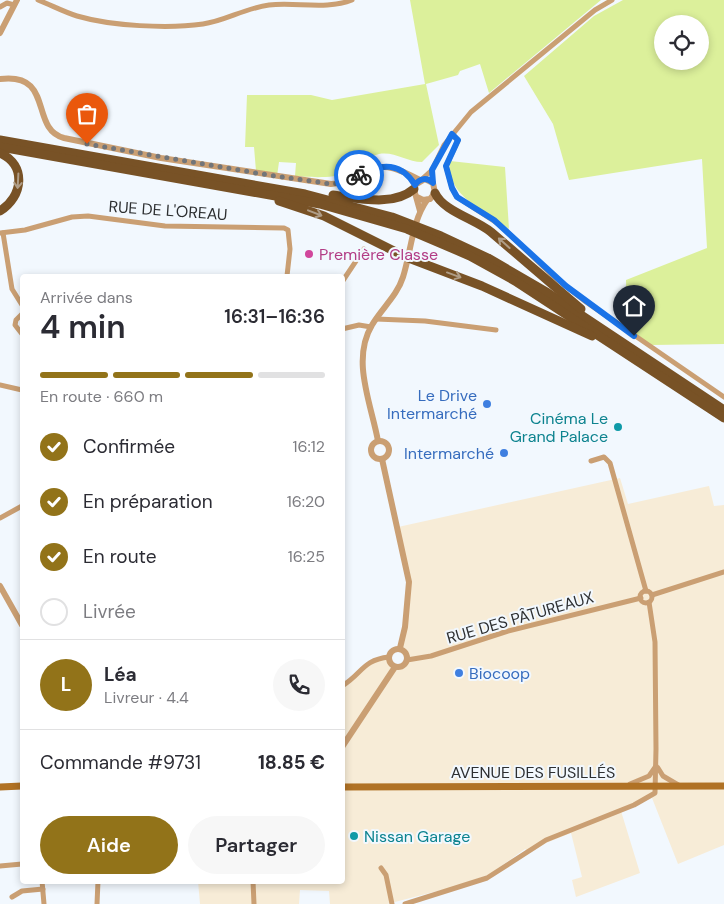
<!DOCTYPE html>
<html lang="fr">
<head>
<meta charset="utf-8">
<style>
	body { margin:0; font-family:"DM Sans",sans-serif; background:#f7f7f7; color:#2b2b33; height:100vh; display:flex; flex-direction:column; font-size:19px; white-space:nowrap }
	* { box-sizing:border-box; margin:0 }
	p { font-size:16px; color:#7c7c81 }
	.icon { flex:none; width:28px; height:28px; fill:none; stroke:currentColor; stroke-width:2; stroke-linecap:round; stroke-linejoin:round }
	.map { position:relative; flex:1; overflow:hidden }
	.sheet { position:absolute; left:20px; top:274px; width:325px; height:610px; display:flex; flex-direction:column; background:#fff; border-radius:5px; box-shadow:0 2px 8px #0003 }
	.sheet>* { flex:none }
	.fabs { position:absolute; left:654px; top:15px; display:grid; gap:10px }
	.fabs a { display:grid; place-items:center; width:55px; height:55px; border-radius:50%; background:#fff; box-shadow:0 2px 8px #0003; font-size:25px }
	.pin { position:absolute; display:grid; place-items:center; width:42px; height:42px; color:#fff; margin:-51px -21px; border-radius:50% 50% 50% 0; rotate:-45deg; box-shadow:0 0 5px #0007 }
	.pin .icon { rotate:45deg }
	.courier { position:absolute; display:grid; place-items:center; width:50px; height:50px; margin:-25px; border:4px solid #1a73e8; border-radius:50%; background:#fff; color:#222; box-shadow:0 1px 6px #0007 }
	.head em { font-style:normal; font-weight:600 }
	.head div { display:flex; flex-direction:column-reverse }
	.head { display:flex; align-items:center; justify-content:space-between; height:85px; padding:0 20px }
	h1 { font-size:32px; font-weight:600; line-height:38px }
	.bar { display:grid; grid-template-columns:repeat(4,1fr); gap:8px 5px; align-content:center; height:60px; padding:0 20px }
	.bar i { height:6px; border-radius:4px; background:#e1e1e2 }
	.bar .active { background:#927319 }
	.bar p { grid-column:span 4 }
	.line { display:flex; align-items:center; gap:12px; padding:0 20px; border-top:1px solid #e1e1e2 }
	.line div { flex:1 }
	.round { display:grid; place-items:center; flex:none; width:52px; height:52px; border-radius:26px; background:#f7f7f7 }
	ol { padding:0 20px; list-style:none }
	li { display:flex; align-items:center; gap:15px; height:55px }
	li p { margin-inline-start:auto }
	li .icon { padding:5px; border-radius:50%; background:#927319; color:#fff; stroke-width:4 }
	li:last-child { color:#7c7c81 }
	li i { width:28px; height:28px; border:2px solid #e1e1e2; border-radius:50% }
	.cta { display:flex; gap:10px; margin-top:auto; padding:10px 20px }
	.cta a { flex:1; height:58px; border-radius:30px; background:#927319; color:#fff; font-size:20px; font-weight:600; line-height:58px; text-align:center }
	.cta a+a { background:#f7f7f7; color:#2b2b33 }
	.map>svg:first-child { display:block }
	.industrial { fill:#f7ecd7 }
	.green { fill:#dcf09b; fill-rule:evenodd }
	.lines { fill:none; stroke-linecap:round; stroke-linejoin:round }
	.minor { stroke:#ca9f73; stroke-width:5 }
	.tertiary { stroke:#ca9f73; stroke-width:6 }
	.secondary { stroke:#b07225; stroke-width:7 }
	.trunk { stroke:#785226; stroke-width:9 }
	.oneway { stroke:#af9d87 }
	.done { stroke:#727579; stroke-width:5; stroke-dasharray:0 9 }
	.route { stroke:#1a73e8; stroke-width:6 }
	.hotel-dot { fill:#d1479c; stroke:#f2f8fe; stroke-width:2 }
	.shop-dot { fill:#3f7fe0; stroke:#f2f8fe; stroke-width:2 }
	.culture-dot { fill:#0f9aa8; stroke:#f2f8fe; stroke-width:2 }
	.labels { text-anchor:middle; stroke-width:4; stroke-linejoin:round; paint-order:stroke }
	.street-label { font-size:16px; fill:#2d2f31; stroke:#f2f8fe }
	.hotel-label { font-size:16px; fill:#b23c85; stroke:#f2f8fe; text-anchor:start }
	.shop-label { font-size:16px; fill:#366cbe; stroke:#f2f8fe; text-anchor:end }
	.culture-label { font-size:16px; fill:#0d838f; stroke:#f2f8fe; text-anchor:end }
</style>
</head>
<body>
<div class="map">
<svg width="724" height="904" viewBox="0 0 724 904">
	<rect width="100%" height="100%" fill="#f2f8fe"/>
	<path class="industrial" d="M620 478 628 504 709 486 714 506 724 505V845L678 864 652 798 621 811 640 873 576 897 572 880 582 877 571 833 546 843 530 853 525 849 490 874 461 885 387 904H330L329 891 300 890 299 904H200L198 881H342L343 686 370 661 389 657 392 665 400 667 407 660 406 653 402 649 409 592 398 527Z"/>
	<g class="green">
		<path d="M410 0H601L489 93 480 64 460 71 458 75 426 84 439 145 422 162C407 162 394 151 379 154 366 157 357 167 345 173 334 179 307 177 295 176L296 163 279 162 277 176 256 171 254 147H245L247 95H311L332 100 425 84Z"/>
		<path d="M623 0H724V344L651 345 627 329 626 280 707 248 702 159 569 180 553 124 524 76 594 16ZM662 24H700V61H662Z"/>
		<path d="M450 161 505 167 509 229C487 211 445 196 450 161Z"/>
	</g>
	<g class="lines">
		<g class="minor">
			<path d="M38 0C51 5 64 12 77 16 111 26 168 29 203 24 225 21 245 8 269 5 296 2 327 10 352 0"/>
			<path d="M0 7 7 3 14 5"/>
			<path d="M452 134 458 141 446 166 452 188 457 197 500 225 553 276 586 302 724 397"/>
			<path d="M422 179 432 170 444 145 471 112 595 10 612 0"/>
			<path d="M0 233 25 230 72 217 88 216 165 226 284 228 288 230 290 249 287 276"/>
			<path d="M3 233 12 289 22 305"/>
			<path d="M342 282 364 249"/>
			<path d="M22 314 16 320 15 325 22 334"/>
			<path d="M376 319 425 321 496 330"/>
			<path d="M342 329 359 325 371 327"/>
			<path d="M0 385 22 390"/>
			<path d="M591 461 604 457 610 463 646 591"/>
			<path d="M0 518 22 506"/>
			<circle cx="646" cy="597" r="6"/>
			<path d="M652 595 724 572"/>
			<path d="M407 660 431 656 508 631 641 598"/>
			<path d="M342 686C363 673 362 660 389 657"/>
			<path d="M658 768 663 776 680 786"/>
			<path d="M630 784 649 776 656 766"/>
			<path d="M0 866 22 864"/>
			<path d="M381 868 386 875 392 904"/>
			<path d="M42 881 44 904"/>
			<path d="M253 881 254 904"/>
			<path d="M12 897 22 891 43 889"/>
			<path d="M97 904 98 881"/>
			<path d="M405 904 487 878 546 840 634 805 655 793 656 749 655 642 649 602"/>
		</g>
		<g class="tertiary">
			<path d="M0 33 17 0"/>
			<path d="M0 79C55 72 29 129 64 138L161 158 331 184C341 184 349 180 357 175 384 161 394 167 420 180"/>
			<path d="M417 197 423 200 430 199 435 193 433 183 425 179 415 185V193L420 211"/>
			<circle cx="380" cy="450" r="9"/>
			<path d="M378 441C371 403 351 360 372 325 382 308 397 296 403 277 411 252 412 221 427 200"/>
			<path d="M382 459 409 582 405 627 400 648"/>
			<path d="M0 586 22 625"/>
			<circle cx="398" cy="658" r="9"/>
			<path d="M342 747 395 667"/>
		</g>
		<g class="secondary">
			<path d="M0 787 22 786"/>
			<path d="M342 787 724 786"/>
		</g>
		<g class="trunk">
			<path d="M0 140 305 194 392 217 441 236 488 258 548 293 724 410"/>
			<path d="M0 147 320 204 407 229 470 256 515 281 724 418"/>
			<path d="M0 153C27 165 23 197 0 211"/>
			<path d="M435 193C443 211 475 219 491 232L581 309"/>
			<path d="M333 195C358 198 393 207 414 189"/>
			<path d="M279 201 324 216 406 257 482 286 592 336"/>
		</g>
	</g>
	<defs><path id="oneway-shaft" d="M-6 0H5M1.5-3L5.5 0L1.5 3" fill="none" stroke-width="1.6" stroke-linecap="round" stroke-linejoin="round" transform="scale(1.25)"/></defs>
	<g class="oneway">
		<use href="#oneway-shaft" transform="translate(18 181) rotate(93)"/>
		<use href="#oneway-shaft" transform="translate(315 213) rotate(21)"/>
		<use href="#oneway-shaft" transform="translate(504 243) rotate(-138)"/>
		<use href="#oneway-shaft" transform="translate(454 275) rotate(20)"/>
	</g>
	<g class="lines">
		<path class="done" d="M87 144 262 174 331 184 342 183 359 175"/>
		<path class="route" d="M359 175C381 163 401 162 415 185 420 178 427 177 433 183L432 170 452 134 458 140 446 166 452 188 457 197 494 220 566 286 634 336"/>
	</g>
	<circle class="hotel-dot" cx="309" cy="254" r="5"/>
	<g class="shop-dot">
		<circle cx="487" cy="404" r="5"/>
		<circle cx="504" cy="453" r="5"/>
		<circle cx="459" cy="673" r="5"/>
	</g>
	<g class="culture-dot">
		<circle cx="618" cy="427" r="5"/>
		<circle cx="354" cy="836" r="5"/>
	</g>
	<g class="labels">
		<g class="street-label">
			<text transform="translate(168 210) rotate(4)" y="6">RUE DE L'OREAU</text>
			<text transform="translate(520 617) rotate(-16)" y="6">RUE DES PÂTUREAUX</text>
			<text x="533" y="778">AVENUE DES FUSILLÉS</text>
		</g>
		<g class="hotel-label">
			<text x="319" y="260">Première Classe</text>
		</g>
		<g class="shop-label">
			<text x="477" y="401">Le Drive<tspan x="477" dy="18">Intermarché</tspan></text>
			<text x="494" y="459">Intermarché</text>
			<text x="469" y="679" text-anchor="start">Biocoop</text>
		</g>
		<g class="culture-label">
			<text x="608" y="424">Cinéma Le<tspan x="608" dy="18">Grand Palace</tspan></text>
			<text x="364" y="842" text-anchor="start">Nissan Garage</text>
		</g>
	</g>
</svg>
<div class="fabs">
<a><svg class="icon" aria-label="locate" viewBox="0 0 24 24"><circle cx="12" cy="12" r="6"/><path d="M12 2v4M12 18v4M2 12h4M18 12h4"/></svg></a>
</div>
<div class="pin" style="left:87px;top:144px;background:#ea580c"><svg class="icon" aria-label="bag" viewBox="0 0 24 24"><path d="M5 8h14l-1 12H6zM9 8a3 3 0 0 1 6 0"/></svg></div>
<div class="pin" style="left:634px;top:336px;background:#1f2937"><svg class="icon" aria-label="home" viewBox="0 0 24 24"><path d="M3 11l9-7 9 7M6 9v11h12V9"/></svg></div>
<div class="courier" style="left:359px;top:175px"><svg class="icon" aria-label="bike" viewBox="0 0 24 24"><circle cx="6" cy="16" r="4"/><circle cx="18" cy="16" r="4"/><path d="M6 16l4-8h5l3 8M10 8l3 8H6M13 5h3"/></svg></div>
<section class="sheet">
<div class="head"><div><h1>4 min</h1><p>Arrivée dans</p></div><em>16:31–16:36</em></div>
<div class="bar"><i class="active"></i><i class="active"></i><i class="active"></i><i></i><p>En route · 660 m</p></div>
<ol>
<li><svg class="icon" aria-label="check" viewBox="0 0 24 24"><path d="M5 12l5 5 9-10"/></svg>Confirmée<p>16:12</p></li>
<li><svg class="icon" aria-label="check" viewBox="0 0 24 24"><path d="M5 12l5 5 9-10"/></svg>En préparation<p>16:20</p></li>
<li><svg class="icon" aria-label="check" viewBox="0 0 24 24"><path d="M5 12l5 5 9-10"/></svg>En route<p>16:25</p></li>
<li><i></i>Livrée</li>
</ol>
<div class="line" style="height:90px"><b class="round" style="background:#927319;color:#fff">L</b><div><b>Léa</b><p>Livreur · 4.4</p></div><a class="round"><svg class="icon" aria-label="phone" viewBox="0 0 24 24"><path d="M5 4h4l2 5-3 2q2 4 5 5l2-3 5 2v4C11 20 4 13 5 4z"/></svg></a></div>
<div class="line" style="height:65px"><div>Commande #9731</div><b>18.85 €</b></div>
<div class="cta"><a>Aide</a><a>Partager</a></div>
</section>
</div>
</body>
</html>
